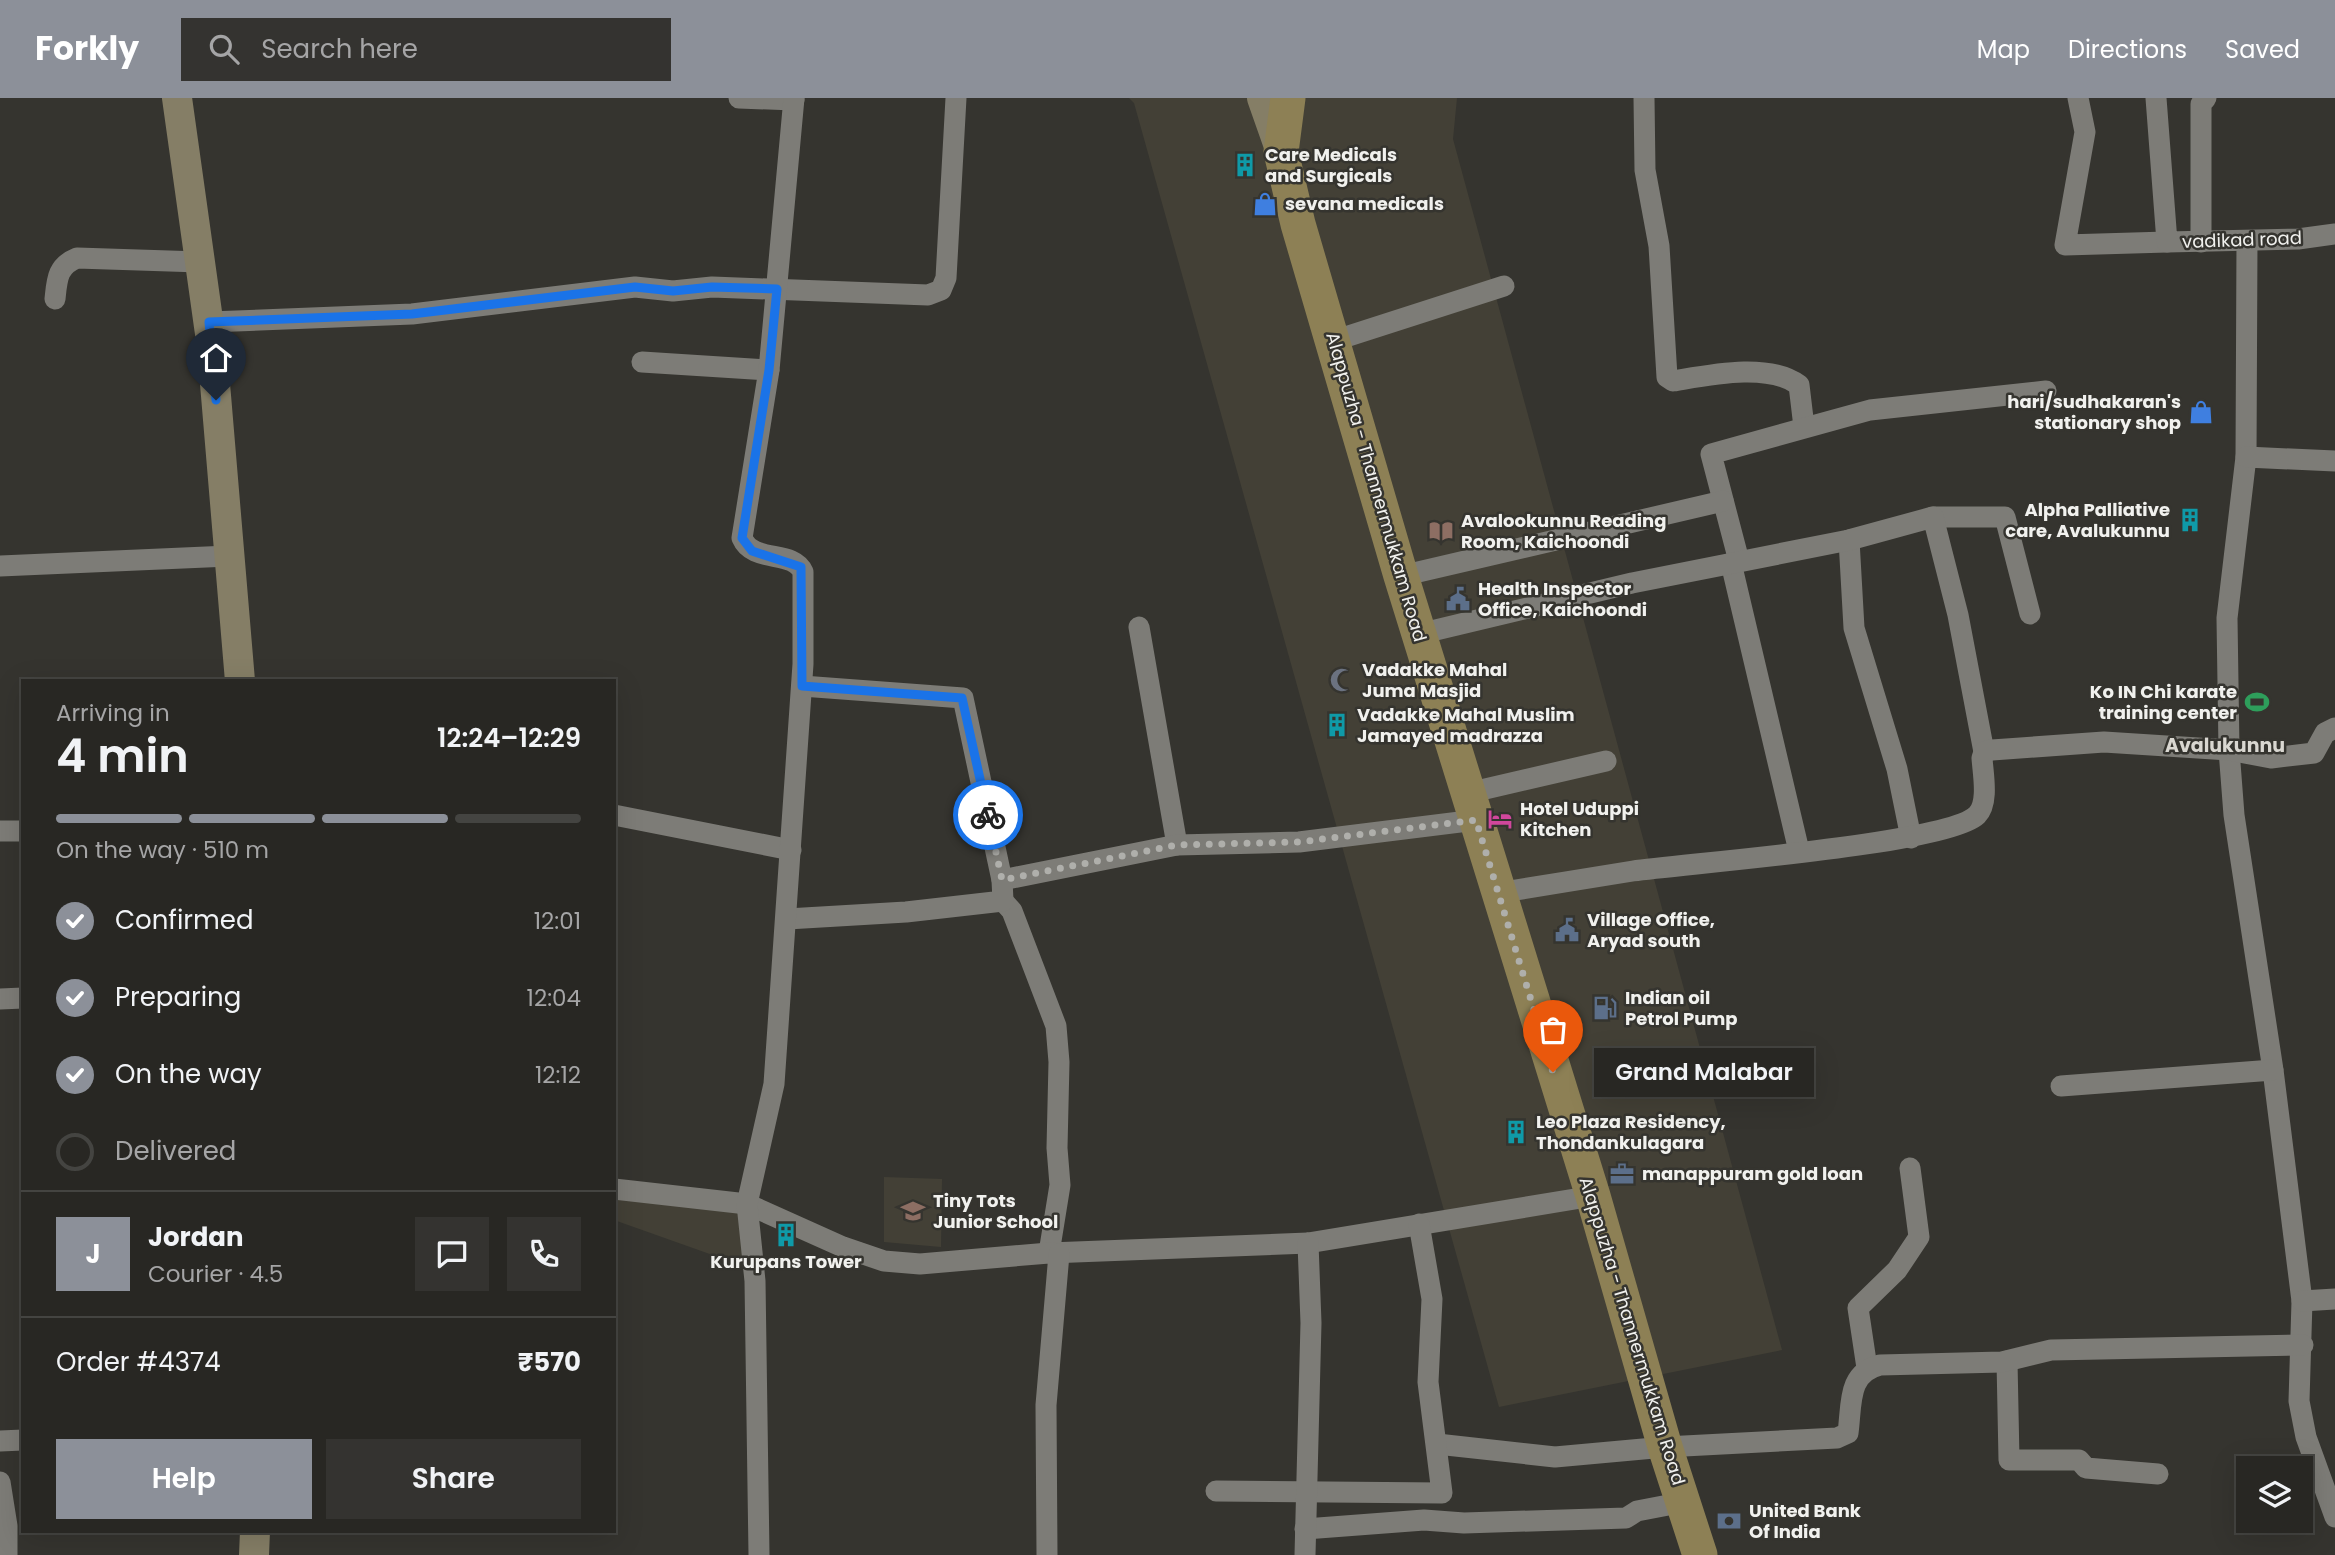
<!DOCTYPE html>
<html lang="en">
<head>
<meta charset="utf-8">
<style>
	body { margin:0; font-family:Poppins,sans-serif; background:#343330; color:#f1f3f6; height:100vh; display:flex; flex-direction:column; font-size:26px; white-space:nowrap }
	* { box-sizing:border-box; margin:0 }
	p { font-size:23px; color:#a5a5a6 }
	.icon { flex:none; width:38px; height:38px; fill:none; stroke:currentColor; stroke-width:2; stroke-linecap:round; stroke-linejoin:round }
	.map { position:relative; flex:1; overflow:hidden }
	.panel { position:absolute; left:21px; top:581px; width:595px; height:854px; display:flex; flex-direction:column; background:#282723; border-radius:0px; box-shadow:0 7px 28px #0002,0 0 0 2px #444441 }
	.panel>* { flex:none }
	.buttons { position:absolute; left:2236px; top:1358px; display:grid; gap:14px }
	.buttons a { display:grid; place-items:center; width:77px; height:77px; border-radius:0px; background:#282723; box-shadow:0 7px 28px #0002,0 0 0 2px #444441; font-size:35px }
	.pin { position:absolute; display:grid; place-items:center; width:60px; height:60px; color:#fff; margin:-72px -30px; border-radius:50% 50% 50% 0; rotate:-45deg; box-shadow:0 0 7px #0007 }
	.pin .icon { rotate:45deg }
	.courier { position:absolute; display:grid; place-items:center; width:70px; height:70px; margin:-35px; border:5px solid #1a73e8; border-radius:50%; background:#fff; color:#222; box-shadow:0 2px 9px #0007 }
	.bubble { position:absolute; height:49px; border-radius:0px; background:#282723; box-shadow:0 7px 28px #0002,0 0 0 2px #444441; font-size:23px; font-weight:600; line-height:49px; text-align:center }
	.summary em { font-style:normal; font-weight:600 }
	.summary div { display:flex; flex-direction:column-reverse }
	.summary { display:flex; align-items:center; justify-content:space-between; height:119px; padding:0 35px }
	h1 { font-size:46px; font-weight:600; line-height:52px }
	.bar { display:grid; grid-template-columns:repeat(4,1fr); gap:10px 7px; align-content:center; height:84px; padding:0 35px }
	.bar i { height:9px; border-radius:5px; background:#444441 }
	.bar .selected { background:#8c9099 }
	.bar p { grid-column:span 4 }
	.line { display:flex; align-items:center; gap:18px; padding:0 35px; border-top:2px solid #444441 }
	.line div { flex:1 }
	.round { display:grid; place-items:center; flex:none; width:74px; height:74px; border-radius:0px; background:#343330 }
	ol { padding:0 35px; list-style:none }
	li { display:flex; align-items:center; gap:21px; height:77px }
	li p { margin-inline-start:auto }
	li .icon { padding:7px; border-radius:50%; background:#8c9099; color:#fff; stroke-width:4 }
	li:last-child { color:#a5a5a6 }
	li i { width:38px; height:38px; border:4px solid #444441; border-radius:50% }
	.action { display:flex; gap:14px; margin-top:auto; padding:14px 35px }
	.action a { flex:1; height:80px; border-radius:0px; background:#8c9099; color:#fff; font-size:28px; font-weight:600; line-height:80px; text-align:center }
	.action a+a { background:#343330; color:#f1f3f6 }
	header { display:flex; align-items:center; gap:42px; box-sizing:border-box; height:98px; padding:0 35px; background:#8c9099; color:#fff }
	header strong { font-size:33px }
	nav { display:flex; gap:38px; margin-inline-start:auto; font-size:24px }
	.search { width:490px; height:63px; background:#343330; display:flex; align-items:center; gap:18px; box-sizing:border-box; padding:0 24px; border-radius:0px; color:#a5a5a6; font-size:26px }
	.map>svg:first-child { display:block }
	.built { fill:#434036 }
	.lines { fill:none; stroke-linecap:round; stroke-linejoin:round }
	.minor { stroke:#7d7c77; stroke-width:21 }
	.secondary { stroke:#857e66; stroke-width:30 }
	.primary { stroke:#8d8055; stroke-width:35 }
	.done { stroke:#afafab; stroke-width:7; stroke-dasharray:0 12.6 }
	.route { stroke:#1a73e8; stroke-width:9 }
	.labels { text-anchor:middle; stroke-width:5; stroke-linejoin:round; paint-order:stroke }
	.poi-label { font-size:18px; font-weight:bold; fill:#f1f1ee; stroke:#35342f; text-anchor:start }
	.street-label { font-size:18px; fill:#f1f1ee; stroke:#35342f }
	.neighbourhood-label { font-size:19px; font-weight:bold; fill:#d9d7d1; stroke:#35342f }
</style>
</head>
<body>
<header>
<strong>Forkly</strong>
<div class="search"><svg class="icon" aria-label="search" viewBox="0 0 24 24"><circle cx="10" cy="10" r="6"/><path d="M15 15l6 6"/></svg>Search here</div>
<nav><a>Map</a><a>Directions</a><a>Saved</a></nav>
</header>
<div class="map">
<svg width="2335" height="1457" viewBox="0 0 2335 1457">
	<rect width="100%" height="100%" fill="#35342f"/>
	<g class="built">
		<path d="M1129 0H1457L1453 41 1782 1252 1499 1309 1134 5Z"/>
		<path d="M884 1079 942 1081 941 1149 884 1144Z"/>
		<path d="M614 1089 744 1101 752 1171 614 1122Z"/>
	</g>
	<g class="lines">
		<g class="minor">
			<path d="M739 0 794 2"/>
			<path d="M1644 0 1645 72 1659 148 1667 279 1673 283C1709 277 1768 264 1799 287L1804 329"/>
			<path d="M2078 0 2085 34 2065 147 2167 144"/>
			<path d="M2156 0 2167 144 2298 141 2335 136"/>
			<path d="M2247 143 2246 359 2227 520 2229 652 2234 717 2273 972 2302 1203 2299 1303 2306 1339 2335 1419"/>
			<path d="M2201 144V6L2206 0"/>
			<path d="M55 201C57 182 57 168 77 160L200 164"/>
			<path d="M209 224 412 216 635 189 673 193 712 189 928 197 941 192 946 180 956 0"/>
			<path d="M1333 243 1504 188"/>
			<path d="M642 264 769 272"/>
			<path d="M2246 359 2335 363"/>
			<path d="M1933 419H2005L2030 516"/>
			<path d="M1849 442 1854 530 1897 671 1911 740"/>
			<path d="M1739 463 1711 356 1870 312 2046 293"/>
			<path d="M1731 465 1799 753"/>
			<path d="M0 468 229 458"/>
			<path d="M1401 478 1723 403"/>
			<path d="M1139 529 1177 747"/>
			<path d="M1419 536 1632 485 1849 442 1933 419 1958 517 1984 654"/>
			<path d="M1468 695 1606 663"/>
			<path d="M614 717 791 752"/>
			<path d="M0 733H23"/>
			<path d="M1002 782 1177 747 1299 744 1476 722"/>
			<path d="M1497 795C1542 788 1588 780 1633 773 1690 765 1948 746 1977 717 1989 705 1983 676 1982 660L1984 654 1992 652 2104 644 2229 652 2271 660 2314 655 2325 635 2335 630"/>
			<path d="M1003 803 1012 813 1056 928 1059 964 1057 1050 1060 1087 1049 1155"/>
			<path d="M787 821 906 814 1003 803 1002 782 963 600 802 588"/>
			<path d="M0 901 23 900"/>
			<path d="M2061 988 2273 972"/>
			<path d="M614 1091 747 1106 843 1149 884 1163 920 1166 1049 1155 1308 1145 1593 1098"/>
			<path d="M2302 1203 2335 1201"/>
			<path d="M2007 1263 2009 1362H2079L2086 1370 2158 1376"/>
			<path d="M1867 1270 1858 1210 1897 1172 1919 1139 1910 1070"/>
			<path d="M0 1343 23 1342"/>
			<path d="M1437 1346 1555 1359 1665 1349 1837 1340 1848 1335C1852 1306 1847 1275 1880 1267L2002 1264 2051 1252 2303 1247"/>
			<path d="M0 1384 7 1428V1457"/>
			<path d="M1216 1393 1442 1395 1428 1284 1432 1201 1419 1126"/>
			<path d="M1305 1431 1424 1422 1464 1425 1626 1420 1637 1413 1684 1404"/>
			<path d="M759 1457 755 1183 747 1106 774 986 803 566V474C793 451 753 466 742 440L769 272 794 0"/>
			<path d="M1047 1457 1046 1307 1059 1156"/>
			<path d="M1305 1457 1311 1225 1308 1145"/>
		</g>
		<g class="secondary">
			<path d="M177 0 212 250 240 583"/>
			<path d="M1262 0 1281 54"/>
			<path d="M254 1457 255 1433"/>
		</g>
		<path class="primary" d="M1288 0 1281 54 1298 126 1401 478 1593 1098 1665 1349 1700 1457"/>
	</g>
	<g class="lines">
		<path class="done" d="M988 717 1002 782 1177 747 1299 744 1476 722 1553 974"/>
		<path class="route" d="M216 302 209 224 412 216 635 189 673 193 712 189 777 191 769 272 742 440 752 453 801 469 802 588 962 600 988 717"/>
	</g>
	<defs>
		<g id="building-bare" transform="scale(1.89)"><path d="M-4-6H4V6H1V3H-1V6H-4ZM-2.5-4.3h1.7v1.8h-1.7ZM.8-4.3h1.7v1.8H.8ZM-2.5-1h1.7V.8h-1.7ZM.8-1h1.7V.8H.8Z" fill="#0f9aa8" stroke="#35342f" stroke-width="2.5" paint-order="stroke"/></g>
		<g id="shop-bare" transform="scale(1.89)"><path d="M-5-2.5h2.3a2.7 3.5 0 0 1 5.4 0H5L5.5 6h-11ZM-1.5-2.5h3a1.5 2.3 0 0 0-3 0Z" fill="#3f7fe0" stroke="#35342f" stroke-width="2.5" paint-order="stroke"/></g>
		<g id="library-bare" transform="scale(1.89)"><path d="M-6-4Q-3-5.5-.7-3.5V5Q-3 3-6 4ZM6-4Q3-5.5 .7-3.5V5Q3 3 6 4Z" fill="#8d6e63" stroke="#35342f" stroke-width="2.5" paint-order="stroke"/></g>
		<g id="civic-bare" transform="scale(1.89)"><path d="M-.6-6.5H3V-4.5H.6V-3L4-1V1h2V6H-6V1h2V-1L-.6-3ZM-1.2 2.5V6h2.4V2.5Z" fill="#5c6f8a" stroke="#35342f" stroke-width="2.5" paint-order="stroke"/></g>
		<g id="mosque-bare" transform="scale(1.89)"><path d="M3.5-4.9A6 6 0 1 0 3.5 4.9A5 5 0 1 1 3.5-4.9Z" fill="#6b7280" stroke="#35342f" stroke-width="2.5" paint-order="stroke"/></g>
		<g id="stadium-bare" transform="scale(1.89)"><path d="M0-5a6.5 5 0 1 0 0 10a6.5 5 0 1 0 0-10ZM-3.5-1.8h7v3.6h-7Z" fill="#2e9e5b" stroke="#35342f" stroke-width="2.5" paint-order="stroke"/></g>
		<g id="hotel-bare" transform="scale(1.89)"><path d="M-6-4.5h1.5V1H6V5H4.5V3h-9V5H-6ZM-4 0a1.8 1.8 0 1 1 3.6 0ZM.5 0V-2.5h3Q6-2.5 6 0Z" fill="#d1479c" stroke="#35342f" stroke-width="2.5" paint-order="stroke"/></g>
		<g id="fuel-bare" transform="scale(1.89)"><path d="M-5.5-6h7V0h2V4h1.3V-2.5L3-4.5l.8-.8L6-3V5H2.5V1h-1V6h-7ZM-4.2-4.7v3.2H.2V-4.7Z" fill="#5c6f8a" stroke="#35342f" stroke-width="2.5" paint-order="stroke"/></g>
		<g id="office-bare" transform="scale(1.89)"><path d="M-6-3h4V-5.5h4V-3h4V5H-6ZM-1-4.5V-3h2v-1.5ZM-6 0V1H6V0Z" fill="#5c6f8a" stroke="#35342f" stroke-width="2.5" paint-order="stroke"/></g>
		<g id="school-bare" transform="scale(1.89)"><path d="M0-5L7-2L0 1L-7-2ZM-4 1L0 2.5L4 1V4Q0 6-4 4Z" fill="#8d6e63" stroke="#35342f" stroke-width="2.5" paint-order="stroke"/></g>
		<g id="bank-bare" transform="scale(1.89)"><path d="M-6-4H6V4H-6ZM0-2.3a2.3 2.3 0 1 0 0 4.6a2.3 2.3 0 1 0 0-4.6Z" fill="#5c6f8a" stroke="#35342f" stroke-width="2.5" paint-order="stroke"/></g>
	</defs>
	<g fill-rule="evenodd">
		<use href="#building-bare" x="1245" y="67"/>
		<use href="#shop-bare" x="1265" y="106"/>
		<use href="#shop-bare" x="2201" y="314"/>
		<use href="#building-bare" x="2190" y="422"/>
		<use href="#library-bare" x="1441" y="433"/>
		<use href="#civic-bare" x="1458" y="501"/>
		<use href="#mosque-bare" x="1342" y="582"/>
		<use href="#stadium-bare" x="2257" y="604"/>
		<use href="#building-bare" x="1337" y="627"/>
		<use href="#hotel-bare" x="1500" y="721"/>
		<use href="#civic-bare" x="1567" y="832"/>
		<use href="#fuel-bare" x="1605" y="910"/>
		<use href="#building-bare" x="1516" y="1034"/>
		<use href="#office-bare" x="1622" y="1076"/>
		<use href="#school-bare" x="913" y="1113"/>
		<use href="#building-bare" x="786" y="1137"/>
		<use href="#bank-bare" x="1729" y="1423"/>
	</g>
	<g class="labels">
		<g class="poi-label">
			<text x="1265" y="63">Care Medicals<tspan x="1265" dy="21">and Surgicals</tspan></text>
			<text x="1285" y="112">sevana medicals</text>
			<text x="2181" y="310" text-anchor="end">hari/sudhakaran's<tspan x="2181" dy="21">stationary shop</tspan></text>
			<text x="2170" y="418" text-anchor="end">Alpha Palliative<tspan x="2170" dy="21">care, Avalukunnu</tspan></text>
			<text x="1461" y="429">Avalookunnu Reading<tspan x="1461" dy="21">Room, Kaichoondi</tspan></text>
			<text x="1478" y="497">Health Inspector<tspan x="1478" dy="21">Office, Kaichoondi</tspan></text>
			<text x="1362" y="578">Vadakke Mahal<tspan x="1362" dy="21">Juma Masjid</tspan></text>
			<text x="2237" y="600" text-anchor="end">Ko IN Chi karate<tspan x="2237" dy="21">training center</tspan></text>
			<text x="1357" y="623">Vadakke Mahal Muslim<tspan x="1357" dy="21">Jamayed madrazza</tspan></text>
			<text x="1520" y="717">Hotel Uduppi<tspan x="1520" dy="21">Kitchen</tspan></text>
			<text x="1587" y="828">Village Office,<tspan x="1587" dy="21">Aryad south</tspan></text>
			<text x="1625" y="906">Indian oil<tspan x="1625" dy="21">Petrol Pump</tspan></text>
			<text x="1536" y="1030">Leo Plaza Residency,<tspan x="1536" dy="21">Thondankulagara</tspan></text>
			<text x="1642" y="1082">manappuram gold loan</text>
			<text x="933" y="1109">Tiny Tots<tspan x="933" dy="21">Junior School</tspan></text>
			<text x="786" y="1170" text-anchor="middle">Kurupans Tower</text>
			<text x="1749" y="1419">United Bank<tspan x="1749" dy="21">Of India</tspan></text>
		</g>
		<g class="street-label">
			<text transform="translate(2242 142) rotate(-2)" y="6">vadikad road</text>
			<text transform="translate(1376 389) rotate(74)" y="6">Alappuzha - Thannermukkam Road</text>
			<text transform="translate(1632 1233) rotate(73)" y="6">Alappuzha - Thannermukkam Road</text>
		</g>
		<g class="neighbourhood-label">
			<text x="2225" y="654">Avalukunnu</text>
		</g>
	</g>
</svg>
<div class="buttons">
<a><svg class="icon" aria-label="layers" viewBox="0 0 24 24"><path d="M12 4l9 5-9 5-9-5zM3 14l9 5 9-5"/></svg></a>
</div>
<div class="pin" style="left:1553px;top:974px;background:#ea580c"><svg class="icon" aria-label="bag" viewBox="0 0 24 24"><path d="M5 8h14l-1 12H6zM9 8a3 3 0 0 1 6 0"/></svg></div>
<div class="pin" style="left:216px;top:302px;background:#1f2937"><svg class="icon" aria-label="home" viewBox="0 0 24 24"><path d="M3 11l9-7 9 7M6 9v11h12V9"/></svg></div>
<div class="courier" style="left:988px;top:717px"><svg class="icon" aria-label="bike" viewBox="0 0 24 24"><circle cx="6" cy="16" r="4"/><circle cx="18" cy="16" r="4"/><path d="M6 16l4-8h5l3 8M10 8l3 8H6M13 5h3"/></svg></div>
<div class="bubble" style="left:1594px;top:950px;width:220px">Grand Malabar</div>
<section class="panel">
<div class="summary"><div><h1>4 min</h1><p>Arriving in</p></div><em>12:24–12:29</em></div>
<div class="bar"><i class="selected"></i><i class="selected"></i><i class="selected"></i><i></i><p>On the way · 510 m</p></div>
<ol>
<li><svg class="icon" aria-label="check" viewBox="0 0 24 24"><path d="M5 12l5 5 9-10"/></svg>Confirmed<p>12:01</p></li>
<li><svg class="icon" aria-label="check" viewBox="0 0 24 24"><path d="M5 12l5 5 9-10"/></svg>Preparing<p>12:04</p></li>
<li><svg class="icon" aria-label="check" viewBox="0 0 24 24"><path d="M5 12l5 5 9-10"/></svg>On the way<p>12:12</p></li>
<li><i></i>Delivered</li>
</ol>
<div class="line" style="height:126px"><b class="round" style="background:#8c9099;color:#fff">J</b><div><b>Jordan</b><p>Courier · 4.5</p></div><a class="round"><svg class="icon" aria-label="chat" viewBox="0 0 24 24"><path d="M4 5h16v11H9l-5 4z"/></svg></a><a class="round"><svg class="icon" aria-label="phone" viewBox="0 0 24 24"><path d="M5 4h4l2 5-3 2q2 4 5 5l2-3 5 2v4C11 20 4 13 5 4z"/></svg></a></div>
<div class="line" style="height:91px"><div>Order #4374</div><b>₹570</b></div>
<div class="action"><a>Help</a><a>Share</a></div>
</section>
</div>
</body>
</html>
